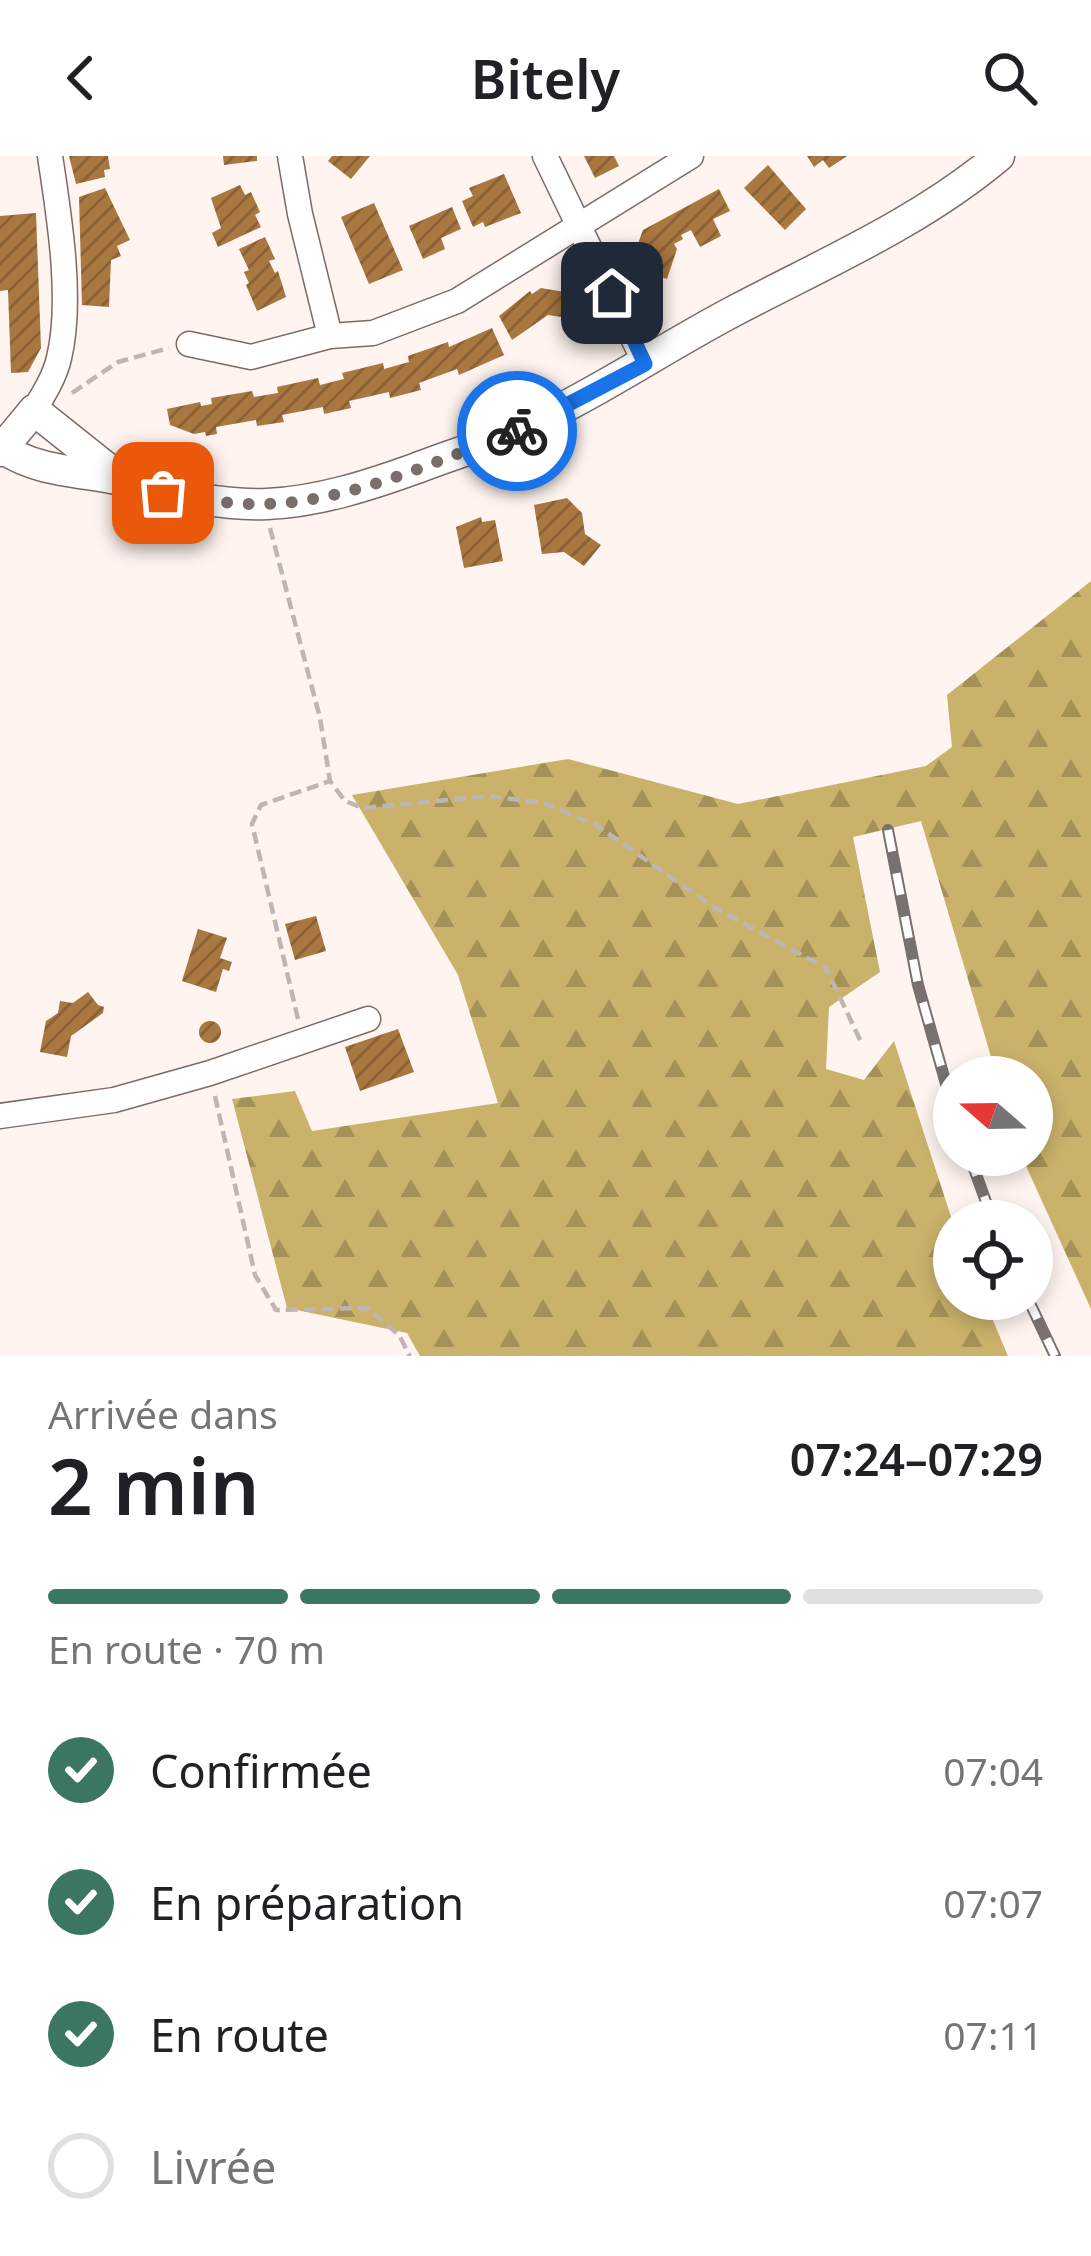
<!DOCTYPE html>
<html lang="fr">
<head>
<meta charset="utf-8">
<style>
	body { margin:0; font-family:"Noto Sans",sans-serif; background:#f6f6f6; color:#202124; height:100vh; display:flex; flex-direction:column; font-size:45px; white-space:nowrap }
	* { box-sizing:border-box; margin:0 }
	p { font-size:39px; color:#757577 }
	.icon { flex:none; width:66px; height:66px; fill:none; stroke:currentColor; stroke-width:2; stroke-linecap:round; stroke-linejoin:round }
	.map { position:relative; height:1200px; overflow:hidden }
	.sheet { display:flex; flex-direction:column; background:#fff; flex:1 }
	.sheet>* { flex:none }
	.needle { width:78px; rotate:290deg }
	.tools { position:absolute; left:933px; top:900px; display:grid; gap:24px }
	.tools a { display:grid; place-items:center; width:120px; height:120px; border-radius:50%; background:#fff; box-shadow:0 6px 18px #0003; font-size:60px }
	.pin { position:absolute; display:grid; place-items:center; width:102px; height:102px; color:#fff; margin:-51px; border-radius:24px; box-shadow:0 6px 18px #0006 }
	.courier { position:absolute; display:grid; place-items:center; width:120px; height:120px; margin:-60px; border:9px solid #1a73e8; border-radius:50%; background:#fff; color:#222; box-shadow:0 3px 15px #0007 }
	.head em { font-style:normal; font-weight:600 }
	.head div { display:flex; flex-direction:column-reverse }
	.head { display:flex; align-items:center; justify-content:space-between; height:204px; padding:0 48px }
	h1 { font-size:78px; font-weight:600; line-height:90px }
	.bar { display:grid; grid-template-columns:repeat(4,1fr); gap:18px 12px; align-content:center; height:144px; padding:0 48px }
	.bar i { height:15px; border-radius:9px; background:#e0e0e0 }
	.bar .current { background:#3a7660 }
	.bar p { grid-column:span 4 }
	ol { padding:0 48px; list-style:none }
	li { display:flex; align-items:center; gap:36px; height:132px }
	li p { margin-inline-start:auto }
	li .icon { padding:12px; border-radius:50%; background:#3a7660; color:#fff; stroke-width:4 }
	li:last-child { color:#757577 }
	li i { width:66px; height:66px; border:6px solid #e0e0e0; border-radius:50% }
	header { display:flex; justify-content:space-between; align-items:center; height:156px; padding:0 48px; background:#fff; font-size:54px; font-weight:600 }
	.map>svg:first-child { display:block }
	.forest { fill:url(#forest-firs) }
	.building { fill:url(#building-hatch) }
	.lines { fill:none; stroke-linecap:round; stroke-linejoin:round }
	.minor-casing { stroke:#7b6b65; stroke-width:27 }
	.tertiary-casing { stroke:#7b6b65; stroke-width:33 }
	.path { stroke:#bfb5b2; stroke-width:4.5; stroke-dasharray:12 6; stroke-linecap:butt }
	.minor { stroke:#fff; stroke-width:24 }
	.tertiary { stroke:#fff; stroke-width:30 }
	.rail-casing { stroke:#79716e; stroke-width:12 }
	.rail { stroke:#fff; stroke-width:8; stroke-dasharray:22; stroke-linecap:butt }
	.done { stroke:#786f6d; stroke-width:12; stroke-dasharray:0 21.6 }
	.route { stroke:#1a73e8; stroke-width:15 }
</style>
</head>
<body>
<header><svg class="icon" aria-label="back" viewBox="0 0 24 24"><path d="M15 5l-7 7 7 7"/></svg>Bitely<svg class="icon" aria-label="search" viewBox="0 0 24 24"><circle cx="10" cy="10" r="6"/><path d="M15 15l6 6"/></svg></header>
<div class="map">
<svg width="1091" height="1200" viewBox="0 0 1091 1200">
	<defs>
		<pattern id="forest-firs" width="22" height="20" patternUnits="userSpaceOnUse" patternTransform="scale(3)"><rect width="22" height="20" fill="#cab26b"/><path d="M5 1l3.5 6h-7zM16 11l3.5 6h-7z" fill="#a49158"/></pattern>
		<pattern id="building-hatch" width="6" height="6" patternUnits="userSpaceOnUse" patternTransform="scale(3)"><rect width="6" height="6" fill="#a97740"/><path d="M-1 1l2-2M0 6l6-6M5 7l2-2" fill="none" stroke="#8a6235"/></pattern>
	</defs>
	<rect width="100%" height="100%" fill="#fff4f0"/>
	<path class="forest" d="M1091 425V1153L1021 999H1032V921H997L921 665 853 681 880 816 829 851 826 913 864 924 894 885 954 1070V1143H984L1008 1200H420L407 1177 287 1152 232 943 295 935 312 975 498 947 458 819 352 639 568 603 738 648 926 610 952 591 947 539Z"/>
	<g class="building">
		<path d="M69 0H108L110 13 104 14 105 21 76 28Z"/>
		<path d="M223 0H257V5L224 9Z"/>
		<path d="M332 0H370L351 23 328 5Z"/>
		<path d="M584 0H614L619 10 595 22Z"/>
		<path d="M807 0H847L829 12 823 4 814 11Z"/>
		<path d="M768 9 806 53 785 74 744 32Z"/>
		<path d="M504 18 521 57 485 71 483 66 473 71 462 45 473 40 469 32Z"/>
		<path d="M240 29 245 39 251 36 260 56 255 59 261 71 218 91 212 77 221 72 211 42Z"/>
		<path d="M105 32 130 84 117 90 121 100 111 104 109 151 82 149 79 41Z"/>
		<path d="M719 33 730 55 713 63 721 80 700 91 691 74 681 79 683 83 674 88 677 93 667 123 655 119 652 129 642 126 645 116 637 113 632 104 643 74Z"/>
		<path d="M374 47 403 114 369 128 341 61Z"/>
		<path d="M452 51 461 73 441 82 445 93 423 103 409 70Z"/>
		<path d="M36 57 41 192 28 216 11 217 8 134 0 135V60Z"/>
		<path d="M265 81 275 103 269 105 275 117 278 115 286 141 257 155 246 129 249 127 244 116 249 114 239 93Z"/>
		<path d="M541 132 565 136 561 161 548 159 512 184 499 160 530 135 532 138Z"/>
		<path d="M492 172 504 199 459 219 457 213 419 227 421 234 390 242 389 236 349 245 351 252 324 258 323 251 282 259 284 266 257 270 256 264 216 271 217 278 206 280 205 276 194 278 170 269 167 253 200 246 201 250 212 248 211 242 252 235 254 241 278 237 277 231 318 222 320 229 344 223 342 217 383 207 384 213 409 206 408 200 448 186 449 191Z"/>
		<path d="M567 342 582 357 585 378 601 389 584 410 564 396 542 398 534 349Z"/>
		<path d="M481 361 482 366 495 364 503 405 464 412 456 371Z"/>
		<path d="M316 760 326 795 295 804 285 768Z"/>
		<path d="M198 773 227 782 220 802 232 806 229 815 223 813 216 836 182 825Z"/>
		<path d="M88 836 98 849 104 851 103 857 71 880 67 901 40 896 46 865 58 857 60 845 73 847Z"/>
		<circle cx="210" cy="876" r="11"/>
		<path d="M398 873 414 916 360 935 345 891Z"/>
	</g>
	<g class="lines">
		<g class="minor-casing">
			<g id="minor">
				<path d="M290 0 300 58 330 180"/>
				<path d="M545 0 645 207"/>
				<path d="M189 188 251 201 330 180 373 177 457 145 691 0"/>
				<path d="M34 254C44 238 55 220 59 202 73 144 59 59 50 0"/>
				<path d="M0 960 114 944 210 917 368 863"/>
			</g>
		</g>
		<g class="tertiary-casing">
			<g id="tertiary">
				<path d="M3 292C37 317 85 315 125 325 172 337 218 350 267 348 318 346 370 329 417 312 453 298 492 287 527 270 599 236 664 192 734 155 825 107 919 67 999 0"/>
				<path d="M0 295 34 254 118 321"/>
			</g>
		</g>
		<g class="path">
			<path d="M72 237 118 206 169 192"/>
			<path d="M270 372 320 562 330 625 345 645 363 652 489 640 544 647 596 669 715 752 826 812 862 888"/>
			<path d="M298 863 252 668 261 649 330 625"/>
			<path d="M215 940 255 1119 276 1154 367 1152 399 1179 410 1200"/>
		</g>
		<use href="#minor" class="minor"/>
		<use href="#tertiary" class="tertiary"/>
		<g class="rail-casing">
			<g id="rail">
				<path d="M888 674 918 829 954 956"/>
				<path d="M969 999 993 1065"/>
				<path d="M1028 1143 1055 1200"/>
			</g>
		</g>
		<use href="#rail" class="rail"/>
	</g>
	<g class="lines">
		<path class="done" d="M163 337C196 343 231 349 265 348 351 346 438 304 517 275"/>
		<path class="route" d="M517 275 645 208 612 137"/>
	</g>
</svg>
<div class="tools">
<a><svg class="needle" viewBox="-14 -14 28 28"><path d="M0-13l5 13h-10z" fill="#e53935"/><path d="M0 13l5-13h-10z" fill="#757577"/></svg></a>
<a><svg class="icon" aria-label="locate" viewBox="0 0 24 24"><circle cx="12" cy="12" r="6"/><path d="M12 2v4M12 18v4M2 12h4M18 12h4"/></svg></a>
</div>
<div class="pin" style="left:163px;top:337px;background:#ea580c"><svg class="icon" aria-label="bag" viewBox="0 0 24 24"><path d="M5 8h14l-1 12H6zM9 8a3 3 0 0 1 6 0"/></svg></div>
<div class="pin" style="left:612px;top:137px;background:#1f2937"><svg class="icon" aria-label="home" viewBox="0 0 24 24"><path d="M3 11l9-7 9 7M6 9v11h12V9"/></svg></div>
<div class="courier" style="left:517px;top:275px"><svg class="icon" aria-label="bike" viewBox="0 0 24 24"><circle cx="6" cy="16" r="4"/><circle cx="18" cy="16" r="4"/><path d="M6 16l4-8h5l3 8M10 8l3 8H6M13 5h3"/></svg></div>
</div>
<section class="sheet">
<div class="head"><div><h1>2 min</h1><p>Arrivée dans</p></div><em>07:24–07:29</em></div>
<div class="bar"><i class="current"></i><i class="current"></i><i class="current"></i><i></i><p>En route · 70 m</p></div>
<ol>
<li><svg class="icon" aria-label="check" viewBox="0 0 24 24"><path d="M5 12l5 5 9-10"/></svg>Confirmée<p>07:04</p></li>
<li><svg class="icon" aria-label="check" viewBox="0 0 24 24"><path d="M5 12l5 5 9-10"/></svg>En préparation<p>07:07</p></li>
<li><svg class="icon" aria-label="check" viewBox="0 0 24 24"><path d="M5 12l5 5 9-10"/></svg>En route<p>07:11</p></li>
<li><i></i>Livrée</li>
</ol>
</section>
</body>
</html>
